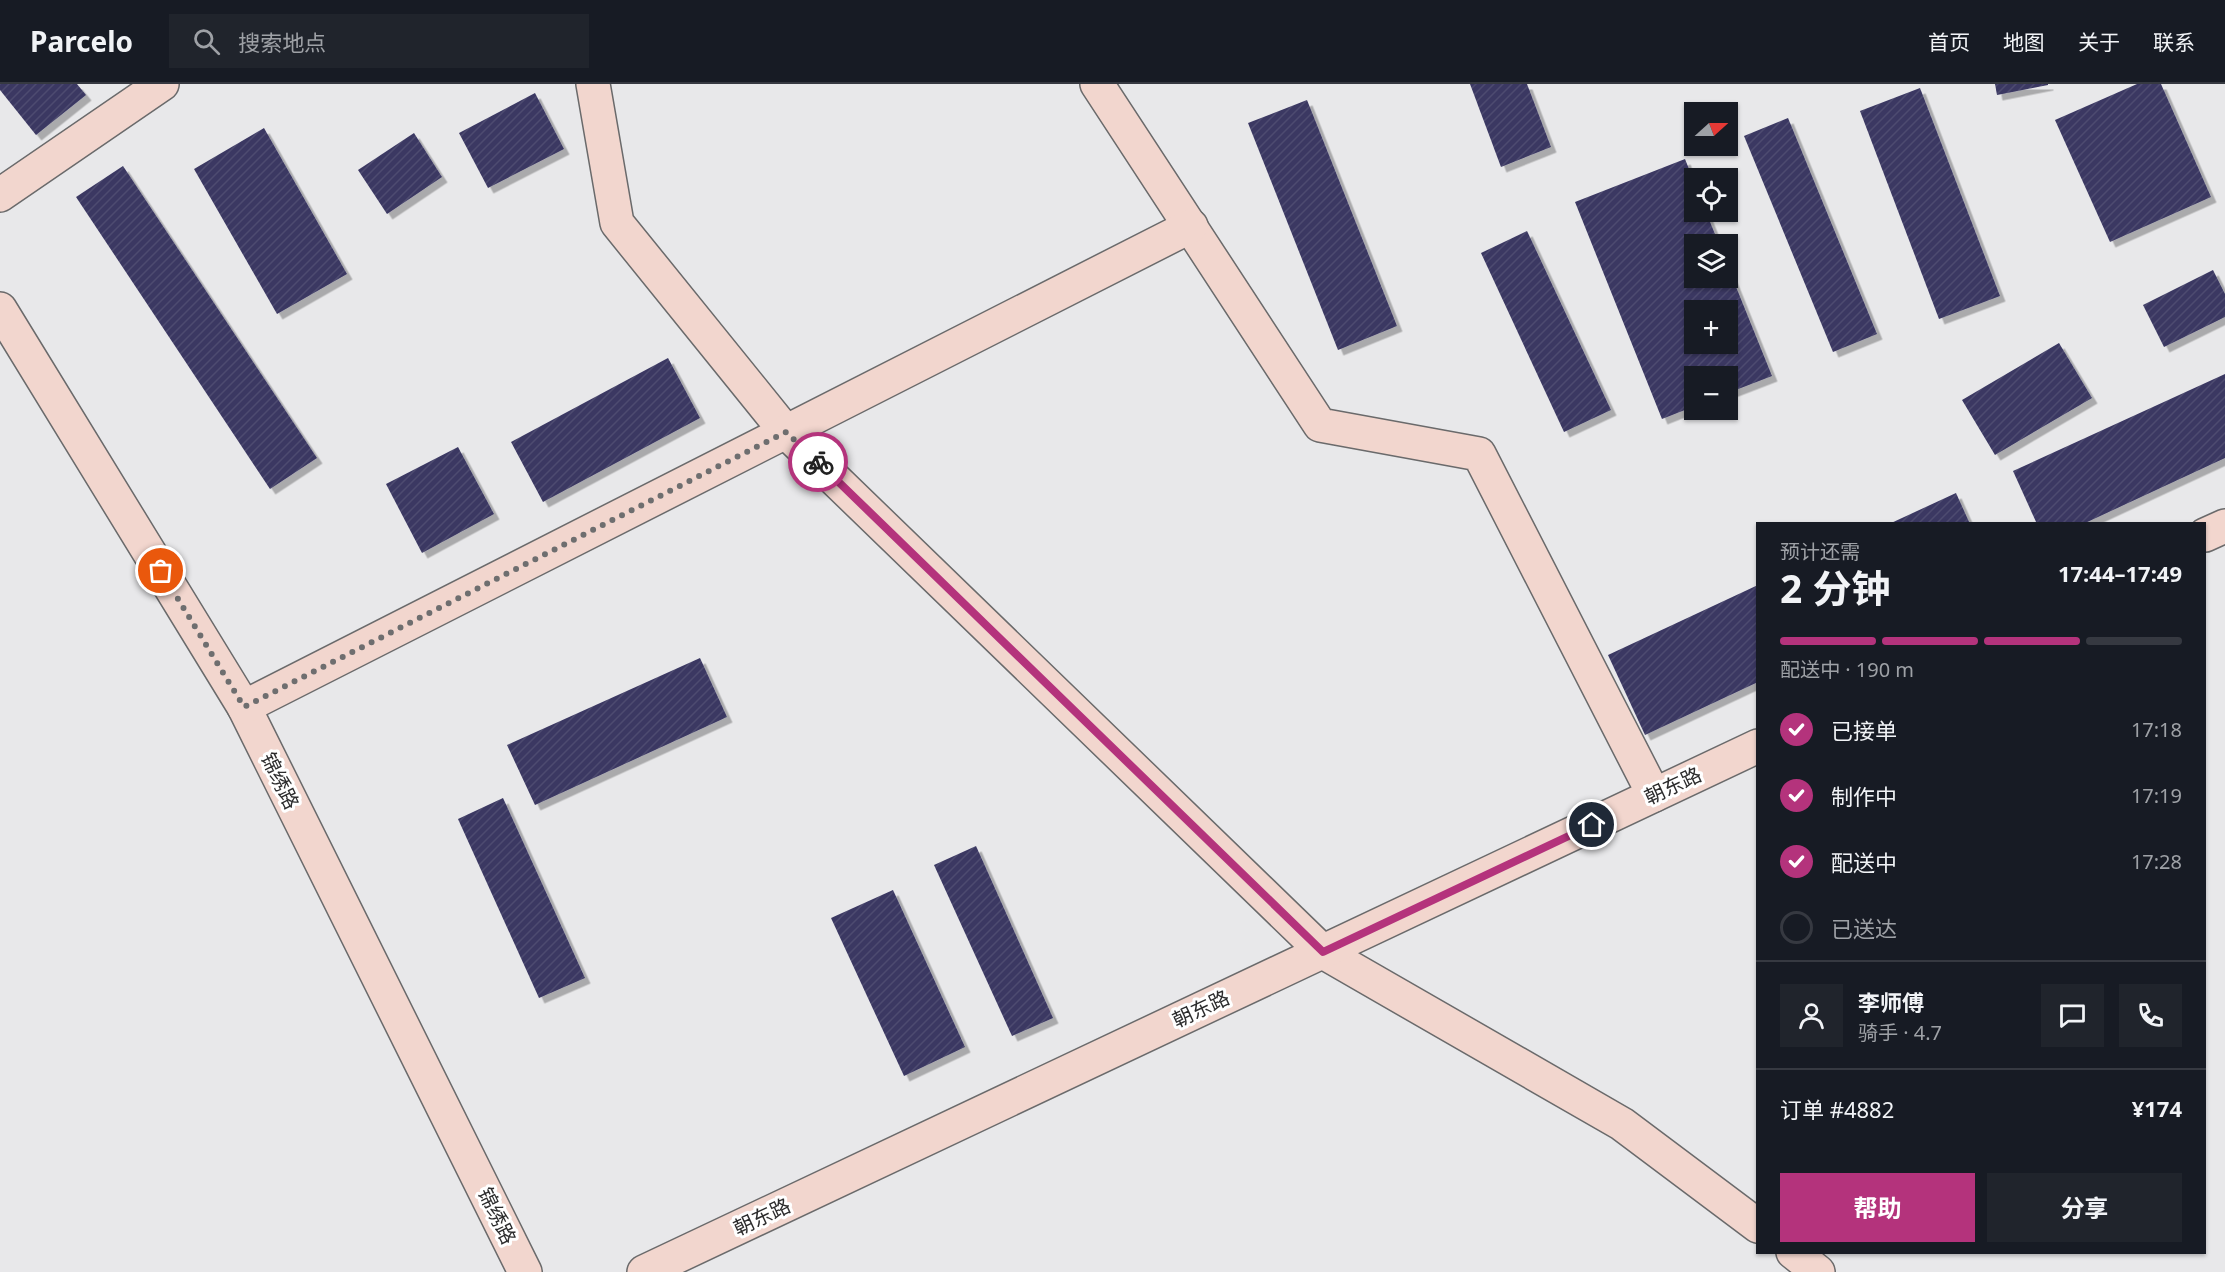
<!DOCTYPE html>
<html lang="zh">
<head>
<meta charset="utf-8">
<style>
	body { margin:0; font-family:"Noto Sans","Noto Sans SC",sans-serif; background:#20242c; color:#f1f3f6; height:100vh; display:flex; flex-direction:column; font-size:22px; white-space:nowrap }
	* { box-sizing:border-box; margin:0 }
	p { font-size:20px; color:#9ea1a6 }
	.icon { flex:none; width:33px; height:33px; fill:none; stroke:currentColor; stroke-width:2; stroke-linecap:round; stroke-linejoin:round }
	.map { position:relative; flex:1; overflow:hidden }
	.panel { position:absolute; left:1756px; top:438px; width:450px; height:732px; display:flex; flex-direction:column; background:#171b24; border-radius:0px; box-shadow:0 2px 4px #0004 }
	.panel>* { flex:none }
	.needle { width:39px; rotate:69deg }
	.buttons { position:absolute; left:1684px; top:18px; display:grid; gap:12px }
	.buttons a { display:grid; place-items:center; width:54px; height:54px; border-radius:0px; background:#171b24; box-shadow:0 2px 4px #0004; font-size:30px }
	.pin { position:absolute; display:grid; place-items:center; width:51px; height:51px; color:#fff; margin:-26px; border:3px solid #fff; border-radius:50%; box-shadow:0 2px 6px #0007 }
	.courier { position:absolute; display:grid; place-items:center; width:60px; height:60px; margin:-30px; border:4px solid #b4337c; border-radius:50%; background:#fff; color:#222; box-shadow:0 2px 8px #0007 }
	.summary em { font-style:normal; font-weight:700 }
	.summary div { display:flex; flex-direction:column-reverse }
	.summary { display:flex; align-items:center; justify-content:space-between; height:102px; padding:0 24px }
	h1 { font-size:39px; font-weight:700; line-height:45px }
	.bar { display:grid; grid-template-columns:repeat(4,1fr); gap:9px 6px; align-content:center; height:72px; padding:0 24px }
	.bar i { height:8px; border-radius:4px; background:#363941 }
	.bar .on { background:#b4337c }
	.bar p { grid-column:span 4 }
	.line { display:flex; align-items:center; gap:15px; padding:0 24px; border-top:2px solid #363941 }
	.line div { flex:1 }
	.round { display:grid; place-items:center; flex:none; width:63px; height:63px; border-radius:0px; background:#20242c }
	ol { padding:0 24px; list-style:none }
	li { display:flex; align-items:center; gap:18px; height:66px }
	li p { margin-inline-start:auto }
	li .icon { padding:6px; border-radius:50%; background:#b4337c; color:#fff; stroke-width:4 }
	li:last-child { color:#9ea1a6 }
	li i { width:33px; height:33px; border:3px solid #363941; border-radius:50% }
	.primary-button { display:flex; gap:12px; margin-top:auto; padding:12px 24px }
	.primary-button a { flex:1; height:69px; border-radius:0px; background:#b4337c; color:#fff; font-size:24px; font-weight:700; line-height:69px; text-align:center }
	.primary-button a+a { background:#20242c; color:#f1f3f6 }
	header { display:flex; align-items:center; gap:36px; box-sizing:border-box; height:84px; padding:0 30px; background:#171b24; border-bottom:2px solid #363941 }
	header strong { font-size:28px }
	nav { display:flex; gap:33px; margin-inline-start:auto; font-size:21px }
	.search { width:420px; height:54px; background:#20242c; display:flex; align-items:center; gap:15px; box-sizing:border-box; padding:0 21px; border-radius:0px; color:#9ea1a6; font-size:22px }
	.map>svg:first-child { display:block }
	.building { fill:url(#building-hatch); fill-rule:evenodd; filter:url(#shadow) }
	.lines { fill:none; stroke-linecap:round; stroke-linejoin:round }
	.secondary-casing { stroke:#6a6a6b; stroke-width:36 }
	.secondary { stroke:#f2d6ce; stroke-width:33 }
	.done { stroke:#6e6e6f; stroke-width:6; stroke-dasharray:0 10.8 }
	.route { stroke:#b4337c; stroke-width:8 }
	.labels { text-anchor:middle; stroke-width:6; stroke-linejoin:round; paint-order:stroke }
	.street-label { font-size:20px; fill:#2c2c2d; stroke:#fff }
</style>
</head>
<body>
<header>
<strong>Parcelo</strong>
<div class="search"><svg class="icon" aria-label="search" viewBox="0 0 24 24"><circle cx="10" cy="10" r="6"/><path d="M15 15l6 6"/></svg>搜索地点</div>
<nav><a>首页</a><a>地图</a><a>关于</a><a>联系</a></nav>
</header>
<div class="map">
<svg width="2225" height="1188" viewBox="0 0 2225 1188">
	<defs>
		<pattern id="building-hatch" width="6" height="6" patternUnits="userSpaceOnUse" patternTransform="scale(1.5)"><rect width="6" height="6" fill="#3a3762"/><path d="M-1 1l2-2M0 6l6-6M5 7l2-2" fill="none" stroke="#4e4c70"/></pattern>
		<filter id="shadow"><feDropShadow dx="5.5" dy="5.5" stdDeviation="0" flood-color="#0004"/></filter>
	</defs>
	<rect width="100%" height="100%" fill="#e8e8ea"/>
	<g class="building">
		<path d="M0 0H77L86 11 36 51 0 6Z"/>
		<path d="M1470 0H1527L1551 63 1501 83Z"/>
		<path d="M1995 0H2048V1L1997 11Z"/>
		<path d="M2137 0H2161L2211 113 2110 158 2055 36Z"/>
		<path d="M1920 4 2000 212 1939 235 1860 27Z"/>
		<path d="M535 9 564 65 488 104 459 49Z"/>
		<path d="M1307 16 1397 242 1338 266 1248 39Z"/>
		<path d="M1788 34 1877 250 1833 268 1744 52Z"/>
		<path d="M264 44 347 190 277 230 194 85Z"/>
		<path d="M414 49 442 93 387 130 358 86Z"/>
		<path d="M1685 75 1695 100V128H1706L1719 160H1695V194H1728V183L1772 292 1728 309V292H1695V322L1662 335 1575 118ZM1695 226H1728V260H1695Z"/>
		<path d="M123 82 317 374 270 405 76 113Z"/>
		<path d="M1527 147 1611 326 1564 348 1481 169Z"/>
		<path d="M2213 186 2225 210V233L2164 263 2143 221Z"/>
		<path d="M2059 259 2092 314 1995 371 1962 316Z"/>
		<path d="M668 274 700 334 543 418 511 358Z"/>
		<path d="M2225 290V374L2083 440H2037L2013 387Z"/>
		<path d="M458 363 494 430 422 469 386 400Z"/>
		<path d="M1956 409 1970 440H1889Z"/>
		<path d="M1758 501V598L1645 651 1608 571Z"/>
		<path d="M700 574 727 633 535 721 507 661Z"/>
		<path d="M503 714 585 894 539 914 458 735Z"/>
		<path d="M976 762 1053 934 1012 952 934 781Z"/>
		<path d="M893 806 965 963 904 992 831 834Z"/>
	</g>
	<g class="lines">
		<g class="secondary-casing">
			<g id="secondary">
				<path d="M593 0 617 139 786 348 1323 868 1622 1040 1758 1142"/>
				<path d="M1097 0 1320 341 1479 370 1654 711"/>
				<path d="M0 111 162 0"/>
				<path d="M0 225 244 623 525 1188"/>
				<path d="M2205 451 2225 442"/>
				<path d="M244 623 1191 142"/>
				<path d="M1793 1168 1818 1188"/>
				<path d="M644 1188 1758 662"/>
			</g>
		</g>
		<use href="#secondary" class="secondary"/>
	</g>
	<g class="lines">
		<path class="done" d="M161 487 244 623 786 348 818 378"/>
		<path class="route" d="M818 378 1323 868 1592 741"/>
	</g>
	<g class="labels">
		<g class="street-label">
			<text transform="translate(280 697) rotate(64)" y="7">锦绣路</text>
			<text transform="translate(1673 702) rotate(-25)" y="7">朝东路</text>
			<text transform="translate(1201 925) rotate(-25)" y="7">朝东路</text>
			<text transform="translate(497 1132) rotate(64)" y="7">锦绣路</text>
			<text transform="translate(762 1133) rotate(-25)" y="7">朝东路</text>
		</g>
	</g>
</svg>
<div class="buttons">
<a><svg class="needle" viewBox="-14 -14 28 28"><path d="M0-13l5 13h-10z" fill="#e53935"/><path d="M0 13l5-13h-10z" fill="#9ea1a6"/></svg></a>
<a><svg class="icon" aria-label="locate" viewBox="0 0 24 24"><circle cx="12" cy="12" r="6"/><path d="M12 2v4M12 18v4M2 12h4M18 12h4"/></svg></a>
<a><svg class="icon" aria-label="layers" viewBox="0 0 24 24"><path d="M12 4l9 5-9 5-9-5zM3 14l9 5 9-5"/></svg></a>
<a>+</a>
<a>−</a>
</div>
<div class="pin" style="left:161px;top:487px;background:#ea580c"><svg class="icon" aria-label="bag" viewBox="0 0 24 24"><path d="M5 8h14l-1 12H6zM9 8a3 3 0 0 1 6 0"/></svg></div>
<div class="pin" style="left:1592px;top:741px;background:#1f2937"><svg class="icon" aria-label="home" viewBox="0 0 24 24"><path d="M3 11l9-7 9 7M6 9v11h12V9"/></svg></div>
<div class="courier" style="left:818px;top:378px"><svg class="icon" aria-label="bike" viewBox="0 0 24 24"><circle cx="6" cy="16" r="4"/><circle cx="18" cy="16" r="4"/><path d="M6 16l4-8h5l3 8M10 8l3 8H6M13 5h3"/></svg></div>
<section class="panel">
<div class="summary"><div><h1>2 分钟</h1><p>预计还需</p></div><em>17:44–17:49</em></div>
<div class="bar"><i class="on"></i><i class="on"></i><i class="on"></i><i></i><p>配送中 · 190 m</p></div>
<ol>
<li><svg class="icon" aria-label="check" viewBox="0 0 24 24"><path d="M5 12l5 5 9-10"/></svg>已接单<p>17:18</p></li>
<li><svg class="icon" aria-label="check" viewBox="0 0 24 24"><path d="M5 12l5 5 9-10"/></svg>制作中<p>17:19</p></li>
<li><svg class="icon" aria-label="check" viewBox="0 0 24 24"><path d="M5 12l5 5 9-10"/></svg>配送中<p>17:28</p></li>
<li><i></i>已送达</li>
</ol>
<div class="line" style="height:108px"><a class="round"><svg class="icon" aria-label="person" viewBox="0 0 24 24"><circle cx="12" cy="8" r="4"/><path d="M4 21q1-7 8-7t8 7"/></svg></a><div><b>李师傅</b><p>骑手 · 4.7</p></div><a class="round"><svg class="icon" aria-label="chat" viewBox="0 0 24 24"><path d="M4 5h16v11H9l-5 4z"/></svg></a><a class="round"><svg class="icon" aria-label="phone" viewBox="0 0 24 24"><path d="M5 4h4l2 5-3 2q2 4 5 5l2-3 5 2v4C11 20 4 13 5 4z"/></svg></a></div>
<div class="line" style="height:78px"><div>订单 #4882</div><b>¥174</b></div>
<div class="primary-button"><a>帮助</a><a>分享</a></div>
</section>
</div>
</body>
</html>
